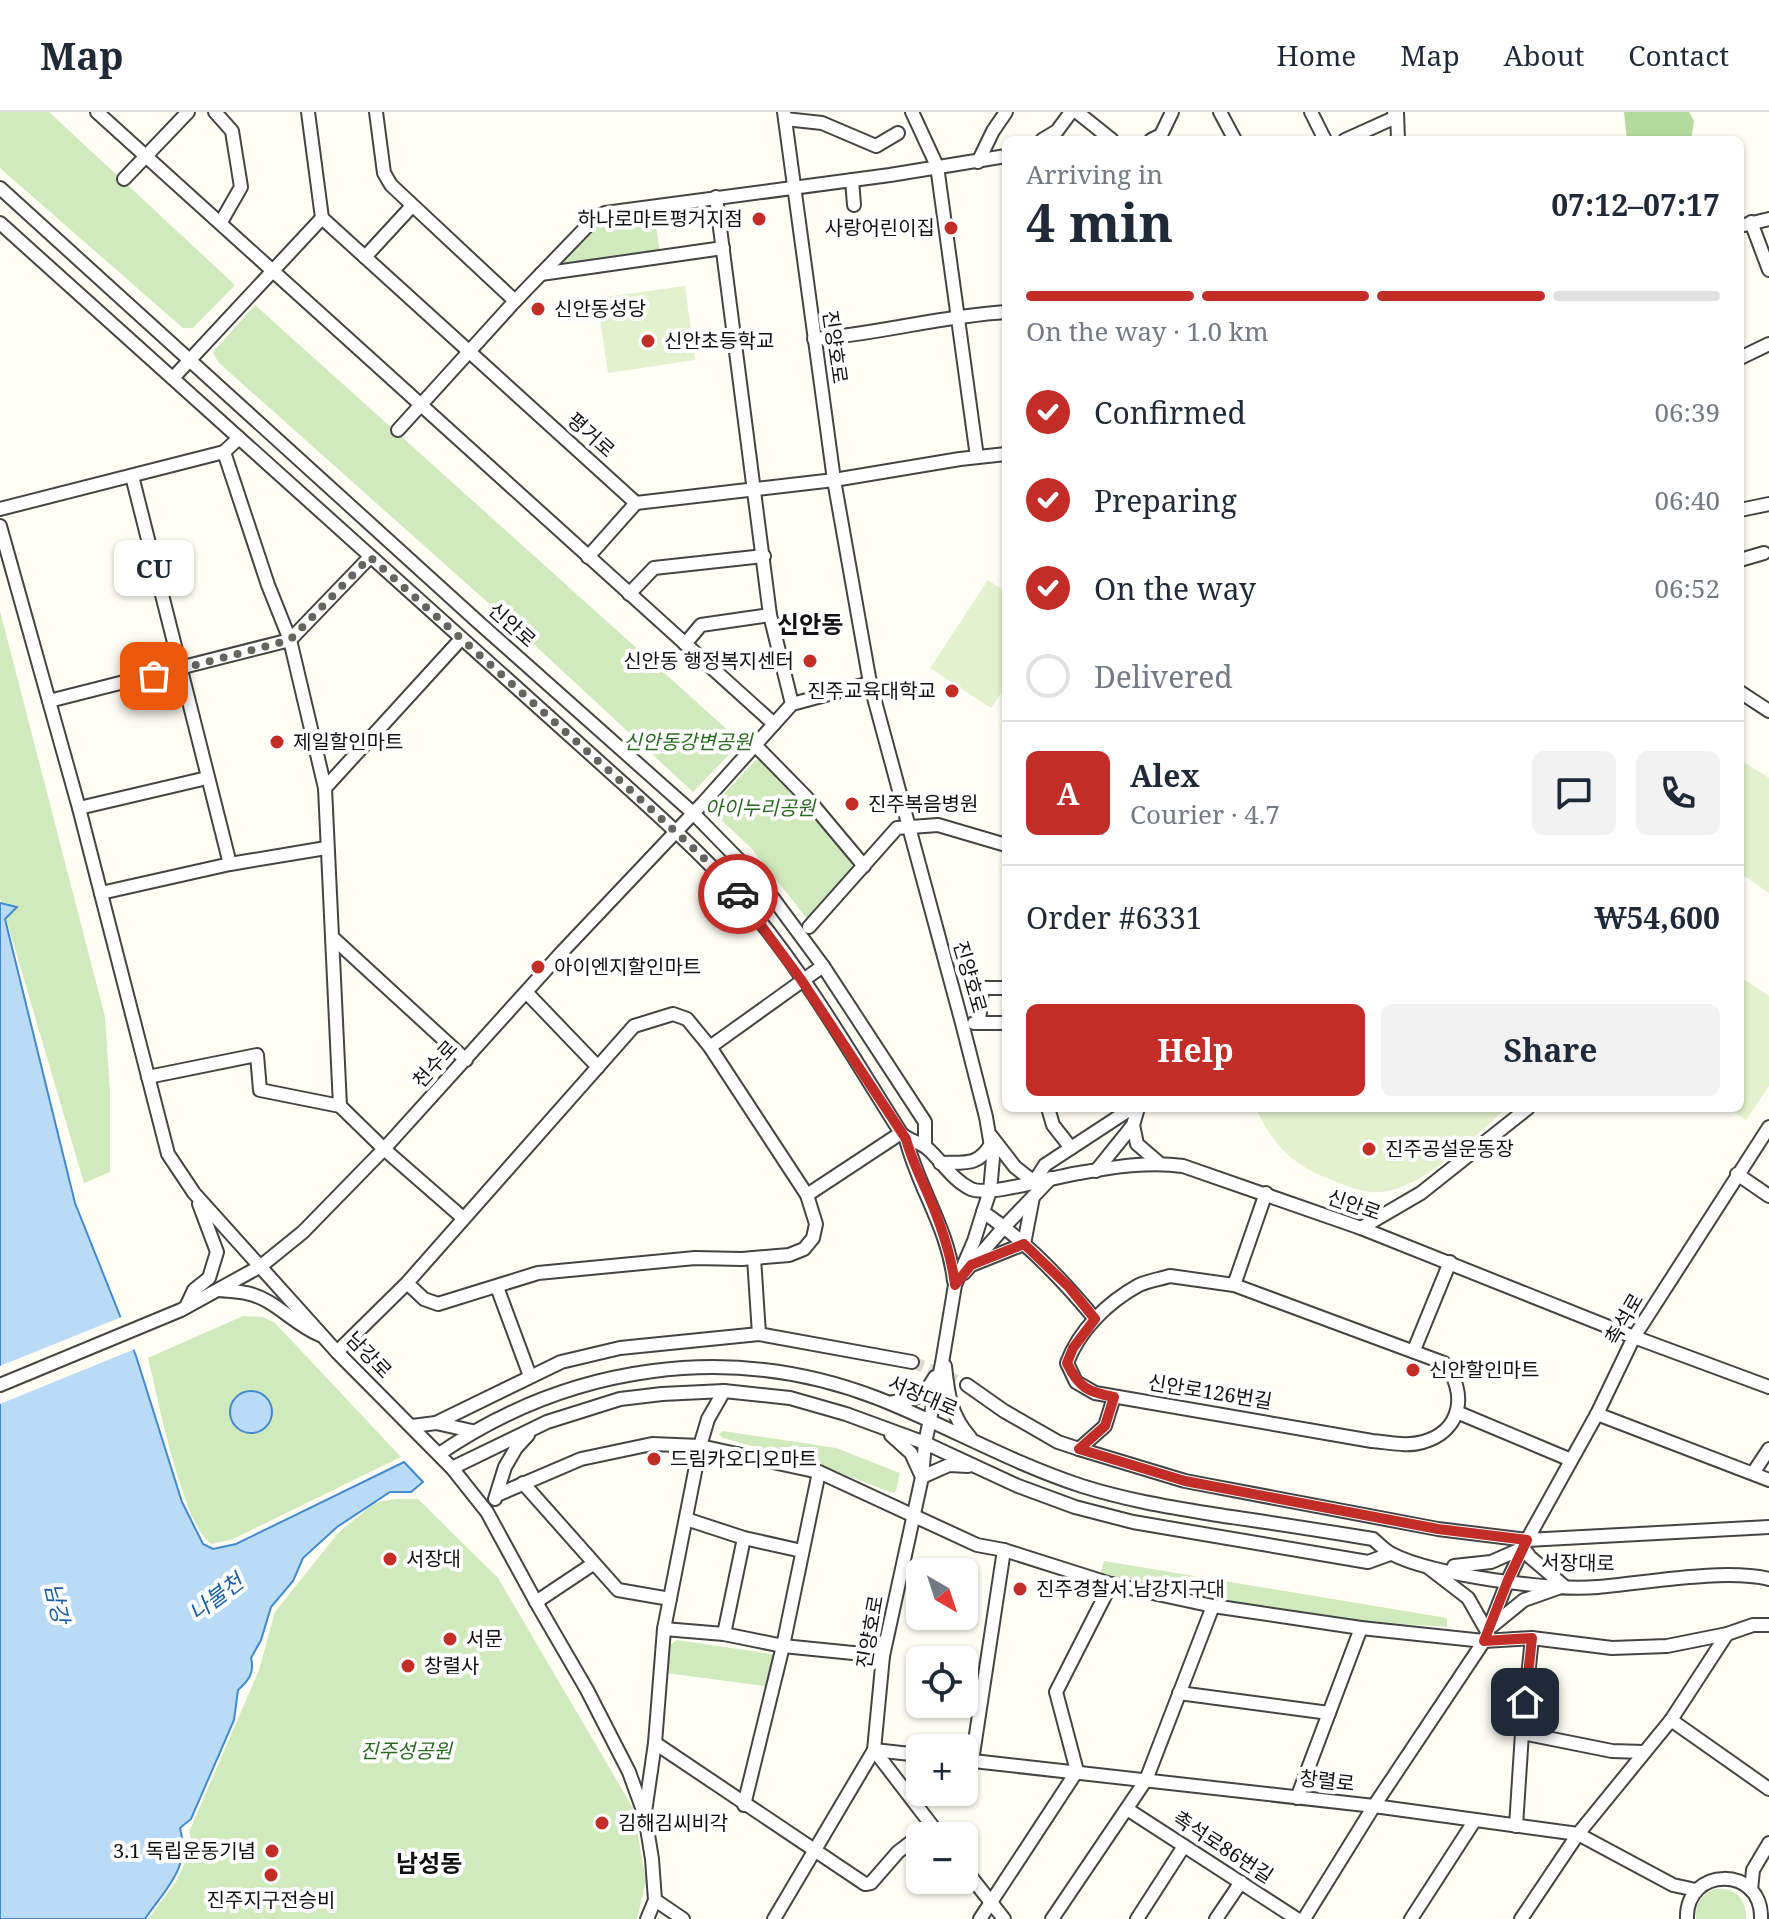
<!DOCTYPE html>
<html lang="en">
<head>
<meta charset="utf-8">
<style>
	body { margin:0; font-family:"Noto Serif","Noto Sans KR",serif; background:#f2f2f3; color:#1f2937; height:100vh; display:flex; flex-direction:column; font-size:30px; white-space:nowrap }
	* { box-sizing:border-box; margin:0 }
	p { font-size:26px; color:#747a83 }
	.icon { flex:none; width:44px; height:44px; fill:none; stroke:currentColor; stroke-width:2; stroke-linecap:round; stroke-linejoin:round }
	.map { position:relative; flex:1; overflow:hidden }
	.side { position:absolute; left:1002px; top:24px; width:742px; height:976px; display:flex; flex-direction:column; background:#fff; border-radius:12px; box-shadow:0 2px 6px #0004 }
	.side>* { flex:none }
	.needle { width:52px; rotate:141deg }
	.buttons { position:absolute; left:906px; top:1446px; display:grid; gap:16px }
	.buttons a { display:grid; place-items:center; width:72px; height:72px; border-radius:12px; background:#fff; box-shadow:0 2px 6px #0004; font-size:40px }
	.pin { position:absolute; display:grid; place-items:center; width:68px; height:68px; color:#fff; margin:-34px; border-radius:16px; box-shadow:0 4px 12px #0006 }
	.courier { position:absolute; display:grid; place-items:center; width:80px; height:80px; margin:-40px; border:6px solid #c22d28; border-radius:50%; background:#fff; color:#222; box-shadow:0 2px 10px #0007 }
	.bubble { position:absolute; height:56px; border-radius:12px; background:#fff; box-shadow:0 2px 6px #0004; font-size:26px; font-weight:700; line-height:56px; text-align:center }
	.summary em { font-style:normal; font-weight:700 }
	.summary div { display:flex; flex-direction:column-reverse }
	.summary { display:flex; align-items:center; justify-content:space-between; height:136px; padding:0 24px }
	h1 { font-size:52px; font-weight:700; line-height:60px }
	.bar { display:grid; grid-template-columns:repeat(4,1fr); gap:12px 8px; align-content:center; height:96px; padding:0 24px }
	.bar i { height:10px; border-radius:6px; background:#e0e1e3 }
	.bar .current { background:#c22d28 }
	.bar p { grid-column:span 4 }
	.line { display:flex; align-items:center; gap:20px; padding:0 24px; border-top:2px solid #e0e1e3 }
	.line div { flex:1 }
	.round { display:grid; place-items:center; flex:none; width:84px; height:84px; border-radius:12px; background:#f2f2f3 }
	ol { padding:0 24px; list-style:none }
	li { display:flex; align-items:center; gap:24px; height:88px }
	li p { margin-inline-start:auto }
	li .icon { padding:8px; border-radius:50%; background:#c22d28; color:#fff; stroke-width:4 }
	li:last-child { color:#747a83 }
	li i { width:44px; height:44px; border:4px solid #e0e1e3; border-radius:50% }
	.button { display:flex; gap:16px; margin-top:auto; padding:16px 24px }
	.button a { flex:1; height:92px; border-radius:12px; background:#c22d28; color:#fff; font-size:32px; font-weight:700; line-height:92px; text-align:center }
	.button a+a { background:#f2f2f3; color:#1f2937 }
	header { display:flex; align-items:center; gap:48px; box-sizing:border-box; height:112px; padding:0 40px; background:#fff; border-bottom:2px solid #e0e1e3 }
	header strong { font-size:38px }
	nav { display:flex; gap:44px; margin-inline-start:auto; font-size:28px }
	.map>svg:first-child { display:block }
	.green { fill:#d1eabd }
	.forest { fill:#b4db9d }
	.pitch { fill:#e3f1cf }
	.water { fill:#badbf6; stroke:#418acd; stroke-width:2 }
	.pier { fill:#fffef5 }
	.lines { fill:none; stroke-linecap:round; stroke-linejoin:round }
	.minor-tunnel { stroke:#dbdad3; stroke-width:12; stroke-dasharray:12 6; stroke-linecap:butt }
	.minor-casing { stroke:#444; stroke-width:16 }
	.minor { stroke:#fff; stroke-width:12 }
	.done { stroke:#646461; stroke-width:8; stroke-dasharray:0 14.4 }
	.route { stroke:#c22d28; stroke-width:10 }
	.poi-dot { fill:#c22d28; stroke:#fff; stroke-width:3 }
	.labels { text-anchor:middle; stroke-width:8; stroke-linejoin:round; paint-order:stroke }
	.poi-label { font-size:20px; fill:#111; stroke:#fff; text-anchor:start }
	.street-label { font-size:20px; fill:#111; stroke:#fff }
	.park-label { font-size:20px; font-style:italic; fill:#2a6a20; stroke:#fff }
	.water-label { font-size:22px; font-style:italic; fill:#195da4; stroke:#fff }
	.quarter-label { font-size:24px; font-weight:bold; fill:#111; stroke:#fff }
</style>
</head>
<body>
<header>
<strong>Map</strong>
<nav><a>Home</a><a>Map</a><a>About</a><a>Contact</a></nav>
</header>
<div class="map">
<svg width="1769" height="1807" viewBox="0 0 1769 1807">
	<rect width="100%" height="100%" fill="#fffef5"/>
	<g class="green">
		<path d="M0 0H49L235 173 193 216H183L0 56Z"/>
		<path d="M654 100 660 142 565 155 562 146C601 110 601 108 654 100Z"/>
		<path d="M255 193 741 630 693 680 513 513 218 250 213 240Z"/>
		<path d="M0 499 105 905 110 980V1060L84 1071 0 786Z"/>
		<path d="M763 646 857 756 809 809 751 736 715 702 711 695 755 649Z"/>
		<path d="M243 1204 263 1205 275 1211 401 1345 233 1427 212 1432C183 1416 157 1282 148 1246Z"/>
		<path d="M723 1319 836 1336 900 1361 896 1379 893 1381 814 1351 723 1326 719 1322Z"/>
		<path d="M395 1387H418L498 1466 633 1696 646 1769 637 1807H148L177 1768 192 1734 189 1720 259 1558 275 1500 338 1421 374 1391Z"/>
		<path d="M1104 1449 1447 1506V1515L1267 1503 1098 1471Z"/>
		<path d="M677 1528 772 1542 776 1550 771 1575 666 1561 669 1534Z"/>
		<path d="M1715 1777C1735 1775 1747 1787 1746 1807H1696C1695 1792 1701 1782 1715 1777Z"/>
	</g>
	<path class="forest" d="M1624 0H1689L1694 9 1691 28H1627Z"/>
	<g class="pitch">
		<path d="M685 174 695 248 608 261 597 186Z"/>
		<path d="M988 468 1006 480V574L991 596 930 556Z"/>
		<path d="M1741 648 1769 666V781L1740 761Z"/>
		<path d="M1740 865 1769 884V974L1746 1008 1727 996H1740Z"/>
		<path d="M1256 996H1507C1474 1023 1425 1076 1381 1080 1363 1082 1339 1071 1322 1064 1291 1051 1269 1028 1256 996Z"/>
	</g>
	<g class="water">
		<path d="M0 791 17 795 5 807 75 1091 136 1244 182 1390 203 1432 213 1437 236 1432 404 1350 423 1370 411 1380H390L337 1415 303 1446 293 1469 271 1495 261 1528 251 1546C255 1561 248 1569 238 1578L234 1608 191 1707 180 1716C191 1756 166 1776 145 1807H0Z"/>
		<circle cx="251" cy="1300" r="21"/>
	</g>
	<path class="pier" d="M124 1204 135 1237 0 1292V1254Z"/>
	<g class="lines">
		<path class="minor-tunnel" d="M912 1250 967 1273"/>
		<g class="minor-casing">
			<g id="minor">
				<path d="M97 0 774 612"/>
				<path d="M215 0 232 19 241 75 221 110"/>
				<path d="M308 0 322 106 636 391 834 368 960 347 1006 342"/>
				<path d="M376 0 384 61 391 73 515 189"/>
				<path d="M912 0 937 54 977 345"/>
				<path d="M1077 0 1112 28"/>
				<path d="M1220 0 1235 28"/>
				<path d="M1311 0 1325 28"/>
				<path d="M1397 0 1398 28"/>
				<path d="M785 7 822 11 876 34 898 21"/>
				<path d="M1042 28 1057 19 1071 0"/>
				<path d="M1151 28 1161 23 1172 0"/>
				<path d="M1345 28 1396 5 1394 0"/>
				<path d="M978 50 993 19 1006 0"/>
				<path d="M124 67 188 0"/>
				<path d="M852 68 854 93"/>
				<path d="M0 76 477 509 693 701 739 748 772 785 823 854 925 1010V1034"/>
				<path d="M716 85 770 503 792 592"/>
				<path d="M1751 110 1769 158"/>
				<path d="M0 111 626 674C670 714 714 753 751 798 807 865 854 947 901 1021 908 1029 918 1029 927 1036 942 1049 952 1068 971 1077 989 1085 1057 1064 1079 1061 1113 1055 1149 1049 1183 1054L1361 1116 1634 1225 1769 1275"/>
				<path d="M1740 114 1769 107"/>
				<path d="M365 145 412 94"/>
				<path d="M541 162 723 136"/>
				<path d="M814 227C879 222 941 204 1006 200"/>
				<path d="M1740 246 1769 232"/>
				<path d="M173 266 322 106"/>
				<path d="M398 318 515 189 596 105 605 101 890 63 1006 44"/>
				<path d="M239 326 224 340 268 473 290 528 325 676"/>
				<path d="M132 364 230 752"/>
				<path d="M0 397 224 340"/>
				<path d="M1740 398 1769 392"/>
				<path d="M0 414 79 696 168 1042 194 1081 337 1240 452 1356 487 1400 536 1490 587 1578 629 1660 645 1704 652 1747 655 1788 647 1807"/>
				<path d="M588 445 636 391"/>
				<path d="M1740 448 1764 441"/>
				<path d="M629 482 654 456 764 444"/>
				<path d="M461 527 325 676 340 994 384 1037 463 1106"/>
				<path d="M290 528 370 445"/>
				<path d="M685 532 701 513 770 503"/>
				<path d="M1740 580 1769 599"/>
				<path d="M49 589 290 528"/>
				<path d="M755 633 808 687 864 754"/>
				<path d="M79 696 207 666"/>
				<path d="M101 781 230 752 326 736"/>
				<path d="M809 815 897 716 938 713 1006 733"/>
				<path d="M332 825 466 948"/>
				<path d="M527 881 598 955"/>
				<path d="M974 911H1006"/>
				<path d="M979 911 982 876H1006"/>
				<path d="M710 935 823 854"/>
				<path d="M148 965 257 943 260 978 340 994"/>
				<path d="M1048 996 1053 1013 1071 1036"/>
				<path d="M1133 1013 1137 1032 1158 1050"/>
				<path d="M991 1024 1015 1055 1034 1070 1045 1053 1132 996"/>
				<path d="M906 1027C918 1076 948 1115 954 1169"/>
				<path d="M940 1051C964 1050 978 1055 991 1032"/>
				<path d="M1096 1059 1133 1013 1138 996"/>
				<path d="M1737 1062 1769 1084"/>
				<path d="M807 1083 901 1021"/>
				<path d="M983 1100C1026 1129 1062 1167 1095 1207"/>
				<path d="M1361 1116 1421 1081 1528 996"/>
				<path d="M754 1146 759 1222"/>
				<path d="M974 1152 1024 1132 1033 1085"/>
				<path d="M964 1161 1005 1114 1051 1066"/>
				<path d="M1170 1164 1234 1173 1444 1251C1468 1280 1462 1319 1423 1330 1407 1335 1388 1330 1372 1329L1095 1281 1076 1270 1067 1251C1079 1218 1108 1190 1139 1173 1148 1169 1160 1167 1170 1164Z"/>
				<path d="M1234 1173 1266 1081"/>
				<path d="M497 1175 530 1264"/>
				<path d="M219 1178C228 1179 237 1179 246 1181 274 1186 294 1213 320 1223"/>
				<path d="M186 1195 194 1178 209 1166 217 1140 199 1092"/>
				<path d="M1414 1238 1450 1150"/>
				<path d="M337 1240 407 1171 634 914 673 902 687 907 710 935 807 1083 816 1112 813 1126 804 1137 789 1143 742 1147 695 1146 538 1161 438 1192 424 1187 407 1171"/>
				<path d="M945 1254C948 1283 951 1304 970 1325"/>
				<path d="M0 1273 181 1198 261 1154 303 1120 384 1037 562 840 703 691 792 592 870 571"/>
				<path d="M967 1273 1004 1299 1058 1330 1079 1337 1185 1369 1438 1417 1527 1428 1769 1415"/>
				<path d="M893 1290C914 1290 924 1284 935 1265"/>
				<path d="M1459 1301 1571 1348"/>
				<path d="M1597 1302 1769 1368"/>
				<path d="M436 1311 561 1250 620 1236 759 1222 912 1250"/>
				<path d="M412 1314 436 1311 472 1319"/>
				<path d="M891 1323 911 1341 922 1365 949 1353 968 1354"/>
				<path d="M1079 1337 1105 1314 1114 1285"/>
				<path d="M439 1342C569 1253 729 1229 877 1286 946 1313 1011 1351 1082 1374 1129 1389 1176 1396 1224 1404 1274 1411 1324 1419 1373 1427 1379 1432 1385 1439 1392 1442 1433 1463 1551 1479 1598 1475 1645 1471 1724 1456 1769 1467"/>
				<path d="M452 1356 547 1310 620 1287 662 1282 724 1279 790 1286 846 1302 925 1331 1018 1374 1075 1395 1133 1410 1368 1450 1390 1442"/>
				<path d="M1753 1361 1769 1337"/>
				<path d="M523 1371 618 1478 670 1487"/>
				<path d="M497 1383 581 1347 652 1332 700 1334 819 1360 977 1433 1004 1438 1111 1472 1213 1494 1361 1516 1484 1529 1532 1526 1612 1536 1667 1534 1727 1522 1753 1513H1769"/>
				<path d="M495 1387 505 1355 516 1336 528 1323"/>
				<path d="M686 1407 744 1426 802 1439"/>
				<path d="M1454 1454 1491 1450 1523 1436 1530 1445 1564 1474"/>
				<path d="M1429 1456 1468 1486 1488 1521"/>
				<path d="M536 1490 593 1452"/>
				<path d="M1492 1514 1524 1488 1558 1476"/>
				<path d="M664 1517 724 1522 783 1534 883 1544"/>
				<path d="M724 1522 744 1426"/>
				<path d="M1179 1581 1329 1601"/>
				<path d="M1671 1608 1769 1677"/>
				<path d="M1522 1621 1612 1639 1644 1640"/>
				<path d="M655 1631 865 1772 871 1771 898 1740 932 1714"/>
				<path d="M874 1638 940 1724"/>
				<path d="M874 1638 920 1643"/>
				<path d="M964 1648 1374 1694 1578 1722 1673 1773 1696 1778"/>
				<path d="M972 1649 1004 1438"/>
				<path d="M1297 1686 1361 1516"/>
				<path d="M744 1693 783 1534 819 1360"/>
				<path d="M1127 1697 1297 1807"/>
				<path d="M645 1700 655 1631 664 1517 700 1334 708 1307 724 1279"/>
				<path d="M1516 1714 1522 1621 1532 1526"/>
				<path d="M964 1756 1004 1807"/>
				<path d="M1751 1778 1753 1758 1769 1731"/>
				<path d="M655 1788 683 1807"/>
				<path d="M774 1807 874 1638 883 1544 922 1365 925 1331 942 1251 955 1173 974 1129 983 1100 990 1079 993 1046 986 1005 962 911 870 571 834 368 784 0"/>
				<path d="M980 1807 1077 1659 1056 1580 1111 1472"/>
				<path d="M1052 1807 1146 1668 1213 1494"/>
				<path d="M1137 1807 1184 1734"/>
				<path d="M1216 1807 1241 1770"/>
				<path d="M1304 1807 1374 1694 1484 1529 1508 1468 1527 1428 1597 1302 1634 1225 1769 1015"/>
				<path d="M1411 1807 1475 1708"/>
				<path d="M1521 1807 1578 1722 1671 1608 1727 1522"/>
				<path d="M1687 1807C1685 1754 1763 1753 1761 1807"/>
			</g>
		</g>
		<use href="#minor" class="minor"/>
	</g>
	<g class="lines">
		<path class="done" d="M154 564 290 528 370 445 626 674 707 749 738 782"/>
		<path class="route" d="M738 782 802 869 906 1027C911 1046 919 1062 927 1080 940 1110 951 1140 955 1173L971 1153 1024 1132 1069 1175 1095 1207 1073 1236 1067 1251C1079 1276 1088 1280 1114 1285L1105 1314 1079 1337 1185 1369 1438 1417 1527 1428 1508 1468 1484 1529 1532 1526 1525 1590"/>
	</g>
	<g class="poi-dot">
		<circle cx="759" cy="107" r="8"/>
		<circle cx="951" cy="116" r="8"/>
		<circle cx="538" cy="197" r="8"/>
		<circle cx="648" cy="229" r="8"/>
		<circle cx="810" cy="549" r="8"/>
		<circle cx="952" cy="579" r="8"/>
		<circle cx="277" cy="630" r="8"/>
		<circle cx="852" cy="692" r="8"/>
		<circle cx="538" cy="855" r="8"/>
		<circle cx="1369" cy="1037" r="8"/>
		<circle cx="1413" cy="1258" r="8"/>
		<circle cx="654" cy="1347" r="8"/>
		<circle cx="390" cy="1447" r="8"/>
		<circle cx="1020" cy="1477" r="8"/>
		<circle cx="450" cy="1527" r="8"/>
		<circle cx="408" cy="1554" r="8"/>
		<circle cx="602" cy="1711" r="8"/>
		<circle cx="272" cy="1739" r="8"/>
		<circle cx="271" cy="1763" r="8"/>
	</g>
	<g class="labels">
		<g class="poi-label">
			<text x="743" y="114" text-anchor="end">하나로마트평거지점</text>
			<text x="935" y="123" text-anchor="end">사랑어린이집</text>
			<text x="554" y="204">신안동성당</text>
			<text x="664" y="236">신안초등학교</text>
			<text x="794" y="556" text-anchor="end">신안동 행정복지센터</text>
			<text x="936" y="586" text-anchor="end">진주교육대학교</text>
			<text x="293" y="637">제일할인마트</text>
			<text x="868" y="699">진주복음병원</text>
			<text x="554" y="862">아이엔지할인마트</text>
			<text x="1385" y="1044">진주공설운동장</text>
			<text x="1429" y="1265">신안할인마트</text>
			<text x="670" y="1354">드림카오디오마트</text>
			<text x="406" y="1454">서장대</text>
			<text x="1036" y="1484">진주경찰서 남강지구대</text>
			<text x="466" y="1534">서문</text>
			<text x="424" y="1561">창렬사</text>
			<text x="618" y="1718">김해김씨비각</text>
			<text x="256" y="1746" text-anchor="end">3.1 독립운동기념</text>
			<text x="271" y="1795" text-anchor="middle">진주지구전승비</text>
		</g>
		<g class="street-label">
			<text transform="translate(835 235) rotate(82)" y="7">진양호로</text>
			<text transform="translate(591 323) rotate(42)" y="7">평거로</text>
			<text transform="translate(512 513) rotate(42)" y="7">신안로</text>
			<text transform="translate(970 865) rotate(74)" y="7">진양호로</text>
			<text transform="translate(435 952) rotate(-48)" y="7">천수로</text>
			<text transform="translate(1354 1093) rotate(19)" y="7">신안로</text>
			<text transform="translate(1624 1207) rotate(-60)" y="7">촉석로</text>
			<text transform="translate(369 1243) rotate(46)" y="7">남강로</text>
			<text transform="translate(1210 1280) rotate(9)" y="7">신안로126번길</text>
			<text transform="translate(923 1284) rotate(23)" y="7">서장대로</text>
			<text transform="translate(1578 1451) rotate(1)" y="7">서장대로</text>
			<text transform="translate(870 1520) rotate(-80)" y="7">진양호로</text>
			<text transform="translate(1327 1669) rotate(6)" y="7">창렬로</text>
			<text transform="translate(1223 1735) rotate(33)" y="7">촉석로86번길</text>
		</g>
		<g class="park-label">
			<text x="688" y="637">신안동강변공원</text>
			<text x="760" y="703">아이누리공원</text>
			<text x="406" y="1646">진주성공원</text>
		</g>
		<g class="water-label">
			<text transform="translate(216 1485) rotate(-37)" y="8">나불천</text>
			<text transform="translate(57 1491) rotate(77)" y="8">남강</text>
		</g>
		<g class="quarter-label">
			<text x="810" y="521">신안동</text>
			<text x="429" y="1760">남성동</text>
		</g>
	</g>
</svg>
<div class="buttons">
<a><svg class="needle" viewBox="-14 -14 28 28"><path d="M0-13l5 13h-10z" fill="#e53935"/><path d="M0 13l5-13h-10z" fill="#747a83"/></svg></a>
<a><svg class="icon" aria-label="locate" viewBox="0 0 24 24"><circle cx="12" cy="12" r="6"/><path d="M12 2v4M12 18v4M2 12h4M18 12h4"/></svg></a>
<a>+</a>
<a>−</a>
</div>
<div class="pin" style="left:154px;top:564px;background:#ea580c"><svg class="icon" aria-label="bag" viewBox="0 0 24 24"><path d="M5 8h14l-1 12H6zM9 8a3 3 0 0 1 6 0"/></svg></div>
<div class="pin" style="left:1525px;top:1590px;background:#1f2937"><svg class="icon" aria-label="home" viewBox="0 0 24 24"><path d="M3 11l9-7 9 7M6 9v11h12V9"/></svg></div>
<div class="courier" style="left:738px;top:782px"><svg class="icon" aria-label="car" viewBox="0 0 24 24"><path d="M5 17H2v-5l4-1 3-4h7l3 4 3 1v5h-3M9 17h6M6 11h13"/><circle cx="7" cy="17" r="2"/><circle cx="17" cy="17" r="2"/></svg></div>
<div class="bubble" style="left:114px;top:428px;width:80px">CU</div>
<section class="side">
<div class="summary"><div><h1>4 min</h1><p>Arriving in</p></div><em>07:12–07:17</em></div>
<div class="bar"><i class="current"></i><i class="current"></i><i class="current"></i><i></i><p>On the way · 1.0 km</p></div>
<ol>
<li><svg class="icon" aria-label="check" viewBox="0 0 24 24"><path d="M5 12l5 5 9-10"/></svg>Confirmed<p>06:39</p></li>
<li><svg class="icon" aria-label="check" viewBox="0 0 24 24"><path d="M5 12l5 5 9-10"/></svg>Preparing<p>06:40</p></li>
<li><svg class="icon" aria-label="check" viewBox="0 0 24 24"><path d="M5 12l5 5 9-10"/></svg>On the way<p>06:52</p></li>
<li><i></i>Delivered</li>
</ol>
<div class="line" style="height:144px"><b class="round" style="background:#c22d28;color:#fff">A</b><div><b>Alex</b><p>Courier · 4.7</p></div><a class="round"><svg class="icon" aria-label="chat" viewBox="0 0 24 24"><path d="M4 5h16v11H9l-5 4z"/></svg></a><a class="round"><svg class="icon" aria-label="phone" viewBox="0 0 24 24"><path d="M5 4h4l2 5-3 2q2 4 5 5l2-3 5 2v4C11 20 4 13 5 4z"/></svg></a></div>
<div class="line" style="height:104px"><div>Order #6331</div><b>₩54,600</b></div>
<div class="button"><a>Help</a><a>Share</a></div>
</section>
</div>
</body>
</html>
